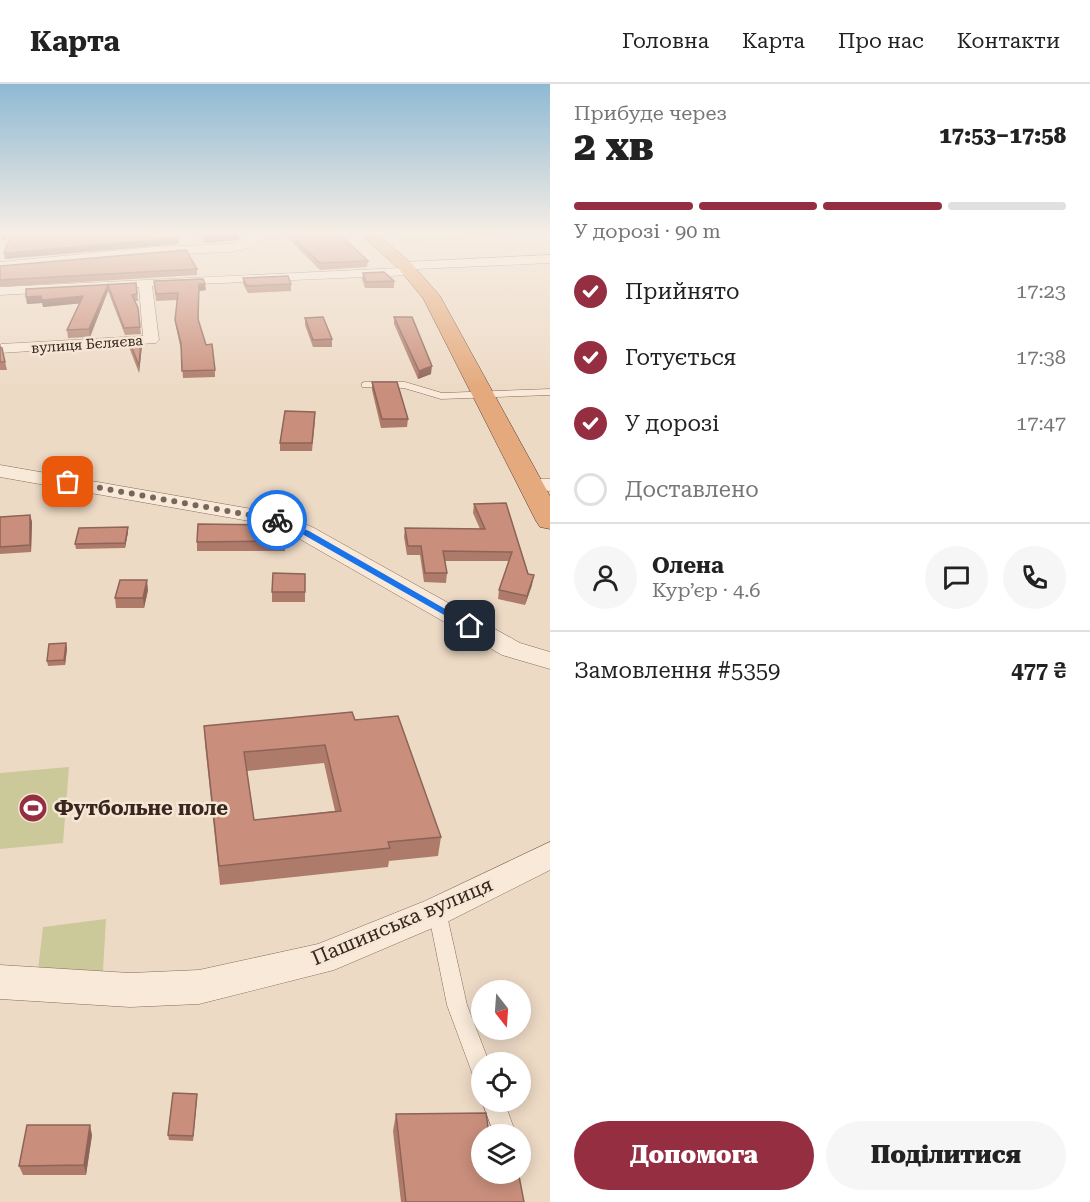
<!DOCTYPE html>
<html lang="uk">
<head>
<meta charset="utf-8">
<style>
	body { margin:0; font-family:"Roboto Serif",serif; background:#f6f6f6; color:#222; height:100vh; display:flex; flex-direction:column; font-size:22px; white-space:nowrap }
	* { box-sizing:border-box; margin:0 }
	p { font-size:20px; color:#767676 }
	.icon { flex:none; width:33px; height:33px; fill:none; stroke:currentColor; stroke-width:2; stroke-linecap:round; stroke-linejoin:round }
	.map { position:relative; flex:1; overflow:hidden }
	.sheet { display:flex; flex-direction:column; background:#fff; width:540px }
	.sheet>* { flex:none }
	.needle { width:39px; rotate:163deg }
	.tools { position:absolute; left:471px; top:896px; display:grid; gap:12px }
	.tools a { display:grid; place-items:center; width:60px; height:60px; border-radius:50%; background:#fff; box-shadow:0 3px 15px #0003; font-size:30px }
	.pin { position:absolute; display:grid; place-items:center; width:51px; height:51px; color:#fff; margin:-26px; border-radius:12px; box-shadow:0 3px 9px #0006 }
	.courier { position:absolute; display:grid; place-items:center; width:60px; height:60px; margin:-30px; border:4px solid #1a73e8; border-radius:50%; background:#fff; color:#222; box-shadow:0 2px 8px #0007 }
	.summary em { font-style:normal; font-weight:800 }
	.summary div { display:flex; flex-direction:column-reverse }
	.summary { display:flex; align-items:center; justify-content:space-between; height:102px; padding:0 24px }
	h1 { font-size:39px; font-weight:800; line-height:45px }
	.bar { display:grid; grid-template-columns:repeat(4,1fr); gap:9px 6px; align-content:center; height:72px; padding:0 24px }
	.bar i { height:8px; border-radius:4px; background:#e0e0e0 }
	.bar .current { background:#952e40 }
	.bar p { grid-column:span 4 }
	.line { display:flex; align-items:center; gap:15px; padding:0 24px; border-top:2px solid #e0e0e0 }
	.line div { flex:1 }
	.round { display:grid; place-items:center; flex:none; width:63px; height:63px; border-radius:32px; background:#f6f6f6 }
	ol { padding:0 24px; list-style:none }
	li { display:flex; align-items:center; gap:18px; height:66px }
	li p { margin-inline-start:auto }
	li .icon { padding:6px; border-radius:50%; background:#952e40; color:#fff; stroke-width:4 }
	li:last-child { color:#767676 }
	li i { width:33px; height:33px; border:3px solid #e0e0e0; border-radius:50% }
	.action { display:flex; gap:12px; margin-top:auto; padding:12px 24px }
	.action a { flex:1; height:69px; border-radius:36px; background:#952e40; color:#fff; font-size:24px; font-weight:800; line-height:69px; text-align:center }
	.action a+a { background:#f6f6f6; color:#222 }
	header { display:flex; align-items:center; gap:36px; box-sizing:border-box; height:84px; padding:0 30px; background:#fff; border-bottom:2px solid #e0e0e0 }
	header strong { font-size:28px }
	nav { display:flex; gap:33px; margin-inline-start:auto; font-size:21px }
	main { display:flex; flex:1; min-height:0 }
	.map>svg:first-child { display:block }
	.green { fill:#cbc899 }
	.cemetery { fill:#c0be98 }
	.lines { fill:none; stroke-linecap:round; stroke-linejoin:round }
	.service-casing { stroke:#886b5c; stroke-width:1 }
	.minor-casing { stroke:#886b5c; stroke-width:1 }
	.trunk-casing { stroke:#563b30; stroke-width:1 }
	.service { fill:#f8e9d8; fill-rule:evenodd }
	.minor { fill:#f8e9d8; fill-rule:evenodd }
	.trunk { fill:#e4a97c; fill-rule:evenodd }
	.wall { fill:#ae7b6b; fill-rule:evenodd }
	.shaded-wall { fill:#8d6457 }
	.building { fill:#ca8f7c; stroke:#8d6457; stroke-width:1.5; fill-rule:evenodd }
	.route { fill:#1a73e8 }
	.done { stroke:#776659; stroke-width:6; stroke-dasharray:0 10.8 }
	.labels { text-anchor:middle; stroke-width:5; stroke-linejoin:round; paint-order:stroke }
	.far-street-label { font-size:14px; fill:#38271f; stroke:#f5e6d5 }
	.near-poi-label { font-size:20px; font-weight:bold; fill:#38271f; stroke:#f5e6d5; text-anchor:start }
	.near-street-label { font-size:20px; fill:#38271f; stroke:#f5e6d5 }
</style>
</head>
<body>
<header>
<strong>Карта</strong>
<nav><a>Головна</a><a>Карта</a><a>Про нас</a><a>Контакти</a></nav>
</header>
<main>
<div class="map">
<svg width="550" height="1118" viewBox="0 0 550 1118">
	<rect width="100%" height="100%" fill="#eddac5"/>
	<g class="green">
		<path d="M69 683 63 759 0 765V689Z"/>
		<path d="M106 835 103 887 38 886 43 843Z"/>
	</g>
	<path class="cemetery" d="M391 149H550V150L402 157Z"/>
	<g class="lines">
		<g class="service-casing">
			<g id="service">
				<path d="M365 298H405L442 309 550 305V311L441 315 404 304 362 303V299Z"/>
				<path d="M437 819 443 822 446 827 467 921 489 978H482V997L474 994 447 921 428 827 431 822Z"/>
				<path d="M482 1017H504L516 1050H494Z"/>
			</g>
		</g>
		<g class="minor-casing">
			<g id="minor">
				<path d="M258 149H297L291 152 265 154 249 164 230 168 154 171 0 186V178L154 163 230 160 241 158Z"/>
				<path d="M550 171V179L416 185V190L411 191 152 202 159 256 156 259 0 269 1 260 143 252 139 203 0 211V203L400 184 401 179 405 178Z"/>
				<path d="M0 381 286 431 314 444 520 559 550 568V585L502 571 298 454 272 441 0 393Z"/>
				<path d="M531 395H550V407L524 405 521 401 524 397Z"/>
				<path d="M550 758V786L449 837 334 886 199 920 130 923 0 915V881L130 889 199 886 318 860 425 817Z"/>
			</g>
		</g>
		<g class="trunk-casing">
			<path id="trunk" d="M360 149H376L411 179 440 212 550 412V445L540 443 536 437 423 214 399 185Z"/>
		</g>
		<use href="#service" class="service"/>
		<use href="#minor" class="minor"/>
		<use href="#trunk" class="trunk"/>
	</g>
	<g class="wall">
		<path d="M0 149H7L6 157 0 154Z"/>
		<path d="M197 149H256L239 152V156L205 159Z"/>
		<path d="M288 149 368 177 367 183 320 186 288 154Z"/>
		<path d="M0 182 197 185V191L0 203Z"/>
		<path d="M363 189 394 197V204H365L362 195Z"/>
		<path d="M243 194 291 200V207L248 209 243 200Z"/>
		<path d="M154 197 206 206 199 207 198 237 215 286V293L183 294 181 266 176 243 175 236 177 216 156 217Z"/>
		<path d="M136 199 138 217H135L138 224 141 250 125 251 108 207 90 253 68 254 67 246 80 219 43 223 42 219 27 220 26 213Z"/>
		<path d="M394 233 431 290 418 295 394 240Z"/>
		<path d="M305 234 332 255V263H313L305 241Z"/>
		<path d="M129 256 142 262 139 289 129 263Z"/>
		<path d="M0 263 2 264 7 286H0Z"/>
		<path d="M372 298 408 335 407 343 381 344 372 306Z"/>
		<path d="M315 336 312 367H280V359Z"/>
		<path d="M506 419 532 501 525 521 498 515 499 506 509 477H445L447 489 446 499 424 498 420 471H407L404 453 405 444 480 445 473 429 474 420Z"/>
		<path d="M30 431 32 438 31 468 0 470V433Z"/>
		<path d="M284 441 285 467H197V458Z"/>
		<path d="M128 443V448L125 464 76 465 75 460Z"/>
		<path d="M305 490V518H272V508Z"/>
		<path d="M148 506 144 524H116L115 514Z"/>
		<path d="M66 559 67 565 65 581 48 582 47 577Z"/>
		<path d="M355 636 441 753 438 772 389 777 388 783 220 801 205 660 204 642ZM324 679 335 727 254 736 247 687Z"/>
		<path d="M197 1010V1015L193 1057 169 1056 168 1051Z"/>
		<path d="M396 1030 497 1092 524 1118H401L393 1047Z"/>
		<path d="M92 1051 86 1091H23L19 1082Z"/>
	</g>
	<g class="shaded-wall">
		<path d="M236 149H256L239 152V156L205 159V153Z"/>
		<path d="M179 154V160L5 175 4 169Z"/>
		<path d="M199 200H205L206 206 199 207 198 243Z"/>
		<path d="M108 201V207L90 253 89 245Z"/>
		<path d="M41 212 42 219 27 220 26 213Z"/>
		<path d="M83 212 84 219 43 223 42 216Z"/>
		<path d="M141 255 142 262 139 289V282Z"/>
		<path d="M432 282 431 290 418 295 419 287Z"/>
		<path d="M30 431 32 438 31 468 30 461Z"/>
		<path d="M128 443V448L125 464V459Z"/>
		<path d="M534 491 532 501 525 521 527 512Z"/>
		<path d="M147 496 148 506 144 524 143 514Z"/>
		<path d="M66 559 67 565 65 581 64 576Z"/>
		<path d="M90 1041 92 1051 86 1091 84 1081Z"/>
	</g>
	<g class="building">
		<path d="M12 149H176L179 154 4 169Z"/>
		<path d="M202 149H238L239 150 205 153Z"/>
		<path d="M289 149H338L368 177 320 179Z"/>
		<path d="M186 166 197 185 0 196V182Z"/>
		<path d="M384 188 394 197 366 198 363 189Z"/>
		<path d="M288 192 291 200 247 202 243 194Z"/>
		<path d="M203 195 205 200H199L198 235 206 261 212 260 215 286 182 287 181 259 175 236 178 209 156 210 154 197Z"/>
		<path d="M136 199 137 210 132 211 138 224 140 243 124 244 108 201 89 245 67 246 83 212 42 216 41 212 26 213V205Z"/>
		<path d="M323 233 332 255 313 256 305 234Z"/>
		<path d="M394 233H412L432 282 419 287Z"/>
		<path d="M141 255 139 282 129 256Z"/>
		<path d="M0 263 2 264 5 278H0Z"/>
		<path d="M372 298H397L408 335H382Z"/>
		<path d="M285 327 315 328 312 359H280Z"/>
		<path d="M506 419 528 490 534 491 527 512 499 506 512 468 443 467 447 489H425L421 462H408L405 444 485 445 474 420Z"/>
		<path d="M30 431V461L0 463V433Z"/>
		<path d="M198 440 284 441 285 457 197 458Z"/>
		<path d="M128 443 125 459 75 460 79 444Z"/>
		<path d="M273 489 305 490V508H272Z"/>
		<path d="M120 496H147L143 514H115Z"/>
		<path d="M66 559 64 576 47 577 49 560Z"/>
		<path d="M352 628 355 636 398 632 441 753 388 758 390 764 219 782 204 642ZM325 661 341 727 254 736 244 668Z"/>
		<path d="M173 1009 197 1010 193 1052 168 1051Z"/>
		<path d="M486 1029 489 1050H482V1089H496L497 1092H519L524 1118H406L396 1030Z"/>
		<path d="M27 1041H90L84 1081 19 1082Z"/>
	</g>
	<linearGradient id="sky" x2="0" y2="1"><stop stop-color="#8eb9d3"/><stop offset="0.49" stop-color="#f7eee5"/><stop offset="1" stop-color="#f7eee5" stop-opacity="0"/></linearGradient>
	<rect width="550" height="305" fill="url(#sky)"/>
	<path class="route" d="M274 434 309 447 475 542 467 544 304 451 274 437Z"/>
	<g class="lines">
		<path class="done" d="M68 398 277 436"/>
	</g>
	<defs>
		<g id="stadium-disc" transform="scale(1.5)"><circle r="9.5" fill="#952e40" stroke="#f5e6d5"/><path d="M0-5a6.5 5 0 1 0 0 10a6.5 5 0 1 0 0-10ZM-3.5-1.8h7v3.6h-7Z" fill="#fff"/></g>
	</defs>
	<g fill-rule="evenodd">
		<use href="#stadium-disc" x="33" y="724"/>
	</g>
	<g class="labels">
		<g class="far-street-label">
			<text transform="translate(87 260) rotate(-4)" y="5">вулиця Бєляєва</text>
		</g>
		<g class="near-poi-label">
			<text x="54" y="731">Футбольне поле</text>
		</g>
		<g class="near-street-label">
			<text transform="translate(402 837) rotate(-23)" y="7">Пашинська вулиця</text>
		</g>
	</g>
</svg>
<div class="tools">
<a><svg class="needle" viewBox="-14 -14 28 28"><path d="M0-13l5 13h-10z" fill="#e53935"/><path d="M0 13l5-13h-10z" fill="#767676"/></svg></a>
<a><svg class="icon" aria-label="locate" viewBox="0 0 24 24"><circle cx="12" cy="12" r="6"/><path d="M12 2v4M12 18v4M2 12h4M18 12h4"/></svg></a>
<a><svg class="icon" aria-label="layers" viewBox="0 0 24 24"><path d="M12 4l9 5-9 5-9-5zM3 14l9 5 9-5"/></svg></a>
</div>
<div class="pin" style="left:68px;top:398px;background:#ea580c"><svg class="icon" aria-label="bag" viewBox="0 0 24 24"><path d="M5 8h14l-1 12H6zM9 8a3 3 0 0 1 6 0"/></svg></div>
<div class="pin" style="left:470px;top:542px;background:#1f2937"><svg class="icon" aria-label="home" viewBox="0 0 24 24"><path d="M3 11l9-7 9 7M6 9v11h12V9"/></svg></div>
<div class="courier" style="left:277px;top:436px"><svg class="icon" aria-label="bike" viewBox="0 0 24 24"><circle cx="6" cy="16" r="4"/><circle cx="18" cy="16" r="4"/><path d="M6 16l4-8h5l3 8M10 8l3 8H6M13 5h3"/></svg></div>
</div>
<section class="sheet">
<div class="summary"><div><h1>2 хв</h1><p>Прибуде через</p></div><em>17:53–17:58</em></div>
<div class="bar"><i class="current"></i><i class="current"></i><i class="current"></i><i></i><p>У дорозі · 90 m</p></div>
<ol>
<li><svg class="icon" aria-label="check" viewBox="0 0 24 24"><path d="M5 12l5 5 9-10"/></svg>Прийнято<p>17:23</p></li>
<li><svg class="icon" aria-label="check" viewBox="0 0 24 24"><path d="M5 12l5 5 9-10"/></svg>Готується<p>17:38</p></li>
<li><svg class="icon" aria-label="check" viewBox="0 0 24 24"><path d="M5 12l5 5 9-10"/></svg>У дорозі<p>17:47</p></li>
<li><i></i>Доставлено</li>
</ol>
<div class="line" style="height:108px"><a class="round"><svg class="icon" aria-label="person" viewBox="0 0 24 24"><circle cx="12" cy="8" r="4"/><path d="M4 21q1-7 8-7t8 7"/></svg></a><div><b>Олена</b><p>Кур’єр · 4.6</p></div><a class="round"><svg class="icon" aria-label="chat" viewBox="0 0 24 24"><path d="M4 5h16v11H9l-5 4z"/></svg></a><a class="round"><svg class="icon" aria-label="phone" viewBox="0 0 24 24"><path d="M5 4h4l2 5-3 2q2 4 5 5l2-3 5 2v4C11 20 4 13 5 4z"/></svg></a></div>
<div class="line" style="height:78px"><div>Замовлення #5359</div><b>477 ₴</b></div>
<div class="action"><a>Допомога</a><a>Поділитися</a></div>
</section>
</main>
</body>
</html>
